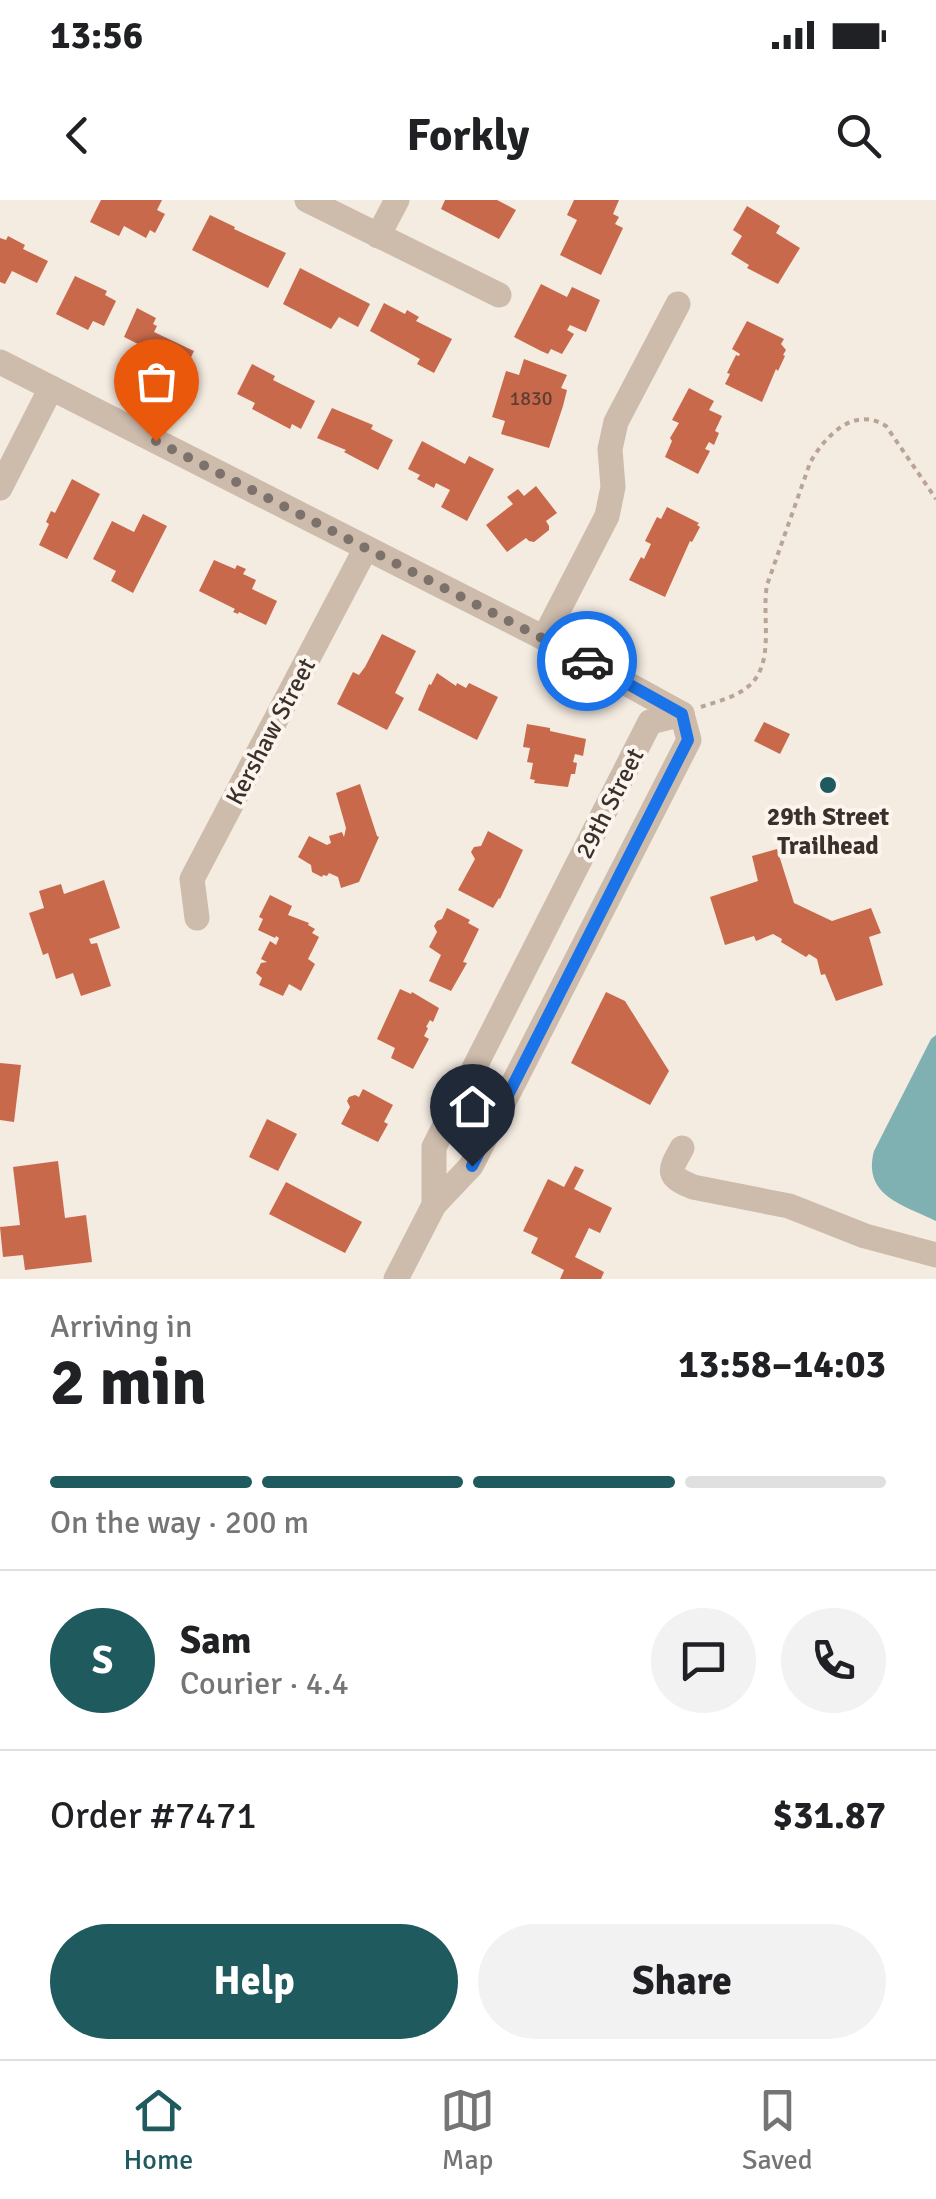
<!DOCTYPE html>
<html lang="en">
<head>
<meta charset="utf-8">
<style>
	body { margin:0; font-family:Signika,sans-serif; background:#f2f2f2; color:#202124; height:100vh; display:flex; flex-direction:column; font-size:38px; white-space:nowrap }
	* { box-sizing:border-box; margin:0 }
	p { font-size:32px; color:#757577 }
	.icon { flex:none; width:55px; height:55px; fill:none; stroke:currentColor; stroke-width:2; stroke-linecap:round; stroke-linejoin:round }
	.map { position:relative; height:1079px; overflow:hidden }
	.sheet { display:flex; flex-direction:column; background:#fff; flex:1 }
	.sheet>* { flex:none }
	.pin { position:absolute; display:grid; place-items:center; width:85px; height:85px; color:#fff; margin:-102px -42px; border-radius:50% 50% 50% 0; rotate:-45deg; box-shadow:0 0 10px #0007 }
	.pin .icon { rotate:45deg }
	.courier { position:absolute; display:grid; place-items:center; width:100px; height:100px; margin:-50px; border:8px solid #1a73e8; border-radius:50%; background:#fff; color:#222; box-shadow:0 2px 12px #0007 }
	.head em { font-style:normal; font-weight:700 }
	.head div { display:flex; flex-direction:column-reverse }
	.head { display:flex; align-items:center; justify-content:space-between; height:170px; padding:0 50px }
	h1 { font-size:65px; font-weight:700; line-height:75px }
	.bar { display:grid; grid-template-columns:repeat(4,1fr); gap:15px 10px; align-content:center; height:120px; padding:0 50px }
	.bar i { height:12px; border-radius:8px; background:#e0e0e0 }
	.bar .current { background:#1f5a5e }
	.bar p { grid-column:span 4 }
	.line { display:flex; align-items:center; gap:25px; padding:0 50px; border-top:2px solid #e0e0e0 }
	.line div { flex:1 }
	.round { display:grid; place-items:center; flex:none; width:105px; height:105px; border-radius:52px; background:#f2f2f2 }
	.primary-button { display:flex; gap:20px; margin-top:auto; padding:20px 50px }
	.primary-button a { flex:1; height:115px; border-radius:60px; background:#1f5a5e; color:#fff; font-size:40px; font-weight:700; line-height:115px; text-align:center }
	.primary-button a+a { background:#f2f2f2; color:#202124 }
	.status { display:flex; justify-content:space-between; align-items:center; height:70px; padding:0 50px; background:#fff; direction:ltr }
	.status svg { height:28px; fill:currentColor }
	header { display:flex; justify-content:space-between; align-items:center; height:130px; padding:0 50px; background:#fff; font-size:45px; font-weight:700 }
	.dock { display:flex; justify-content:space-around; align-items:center; height:140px; border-top:2px solid #e0e0e0; background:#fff; font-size:28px; color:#757577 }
	.dock a { display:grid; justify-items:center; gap:5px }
	.dock .current { color:#1f5a5e }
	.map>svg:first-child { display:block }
	.water { fill:#7fb0b2 }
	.building { fill:#c8694b }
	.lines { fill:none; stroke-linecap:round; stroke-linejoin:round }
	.path { stroke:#b9a596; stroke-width:4; stroke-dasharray:5 5; stroke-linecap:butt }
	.minor { stroke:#cdbbac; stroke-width:25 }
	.done { stroke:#7c716b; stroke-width:10; stroke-dasharray:0 18 }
	.route { stroke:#1a73e8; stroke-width:12 }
	.poi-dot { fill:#1f5a5e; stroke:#fbf5ee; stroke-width:4 }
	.labels { text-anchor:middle; stroke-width:8; stroke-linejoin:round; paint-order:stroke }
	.number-label { font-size:20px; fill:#5e3e33 }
	.street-label { font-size:25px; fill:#3b302b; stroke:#fbf5ee }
	.poi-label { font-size:25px; font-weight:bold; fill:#3b302b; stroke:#fbf5ee }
</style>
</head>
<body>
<div class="status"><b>13:56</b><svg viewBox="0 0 49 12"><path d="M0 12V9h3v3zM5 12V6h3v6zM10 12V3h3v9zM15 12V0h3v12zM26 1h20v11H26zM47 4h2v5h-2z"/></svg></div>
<header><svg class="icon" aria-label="back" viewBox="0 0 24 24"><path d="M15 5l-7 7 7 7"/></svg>Forkly<svg class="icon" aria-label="search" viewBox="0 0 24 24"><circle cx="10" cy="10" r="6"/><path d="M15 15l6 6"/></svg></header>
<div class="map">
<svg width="936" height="1079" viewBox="0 0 936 1079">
	<rect width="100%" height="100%" fill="#f4ebe1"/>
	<path class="water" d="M936 835V1021C904 1005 862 996 874 951L931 839Z"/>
	<g class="building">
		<path d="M101 0H162L157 10 165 14 155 33 150 30 146 38 124 26 119 36 90 22Z"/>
		<path d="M445 0H497L516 10 499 39 441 9Z"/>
		<path d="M574 0H619L613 14 619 17 615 24 623 28 601 75 560 55 577 20 567 15Z"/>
		<path d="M747 6 780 26 776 33 800 48 778 84 747 68 749 65 731 54 742 36 733 30Z"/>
		<path d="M210 15 235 27 234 29 286 53 268 88 192 50Z"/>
		<path d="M8 36 25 45 23 49 48 61 37 83 12 71 5 84 0 82V38L6 40Z"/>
		<path d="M300 68 370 104 358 127 339 117 331 129 283 104Z"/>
		<path d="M75 76 107 91 105 95 116 101 104 126 93 121 88 130 56 114Z"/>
		<path d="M541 84 567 97 572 87 600 100 586 132 570 125 567 130 574 134 562 154 551 149 548 154 541 151 514 137Z"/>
		<path d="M384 103 405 114 407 110 419 117 416 121 452 139 434 173 417 164 420 159 370 131Z"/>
		<path d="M137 108 156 118 153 124 157 126 154 132 194 151 181 178 135 156 140 145 124 137Z"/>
		<path d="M747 121 784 139 781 144 786 150 783 155 785 156 778 171 776 169 762 202 725 184 730 174 727 173 736 155 739 156 740 154 732 149Z"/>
		<path d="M524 159 567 175 561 188 567 190 563 206 549 248 501 234 505 221 492 217 506 171 519 175Z"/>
		<path d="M252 164 275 176 273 180 315 201 301 229 292 224 290 229 252 209 255 203 237 194Z"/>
		<path d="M689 188 714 201 709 210 722 216 715 231 719 233 714 245 709 242 705 249 710 251 698 274 665 257 672 241 670 238 679 223 672 220Z"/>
		<path d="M332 208 373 225 371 229 393 240 378 270 344 252 346 250 317 238Z"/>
		<path d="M422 241 465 264 469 256 494 269 467 321 441 307 450 290 436 283 434 288 417 279 420 275 408 269Z"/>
		<path d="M72 279 100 294 67 359 39 345 49 324 46 322 51 311 55 313Z"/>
		<path d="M536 286 557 313 546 321 549 326V330L534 342 529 341 526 338 507 352 486 325 513 304 507 297 518 289 524 296Z"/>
		<path d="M667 307 699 323 697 325 700 327 692 342 690 341 665 397 629 380 641 357 644 359 651 344 645 341 657 317 661 319Z"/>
		<path d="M143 314 167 326 133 393 111 381 116 371 93 359 112 321 134 332Z"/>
		<path d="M214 360 235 369 237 365 246 369 243 374 256 380 252 389 277 401 266 425 239 412 238 414 233 412 235 409 199 391Z"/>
		<path d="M382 434 416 451 395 493 404 498 387 530 337 504 353 472 359 475 365 467Z"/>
		<path d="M437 473 456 486 457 483 466 488 469 483 498 497 477 540 418 510 429 484 431 485Z"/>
		<path d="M764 522 790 534 780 554 754 541Z"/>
		<path d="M527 524 550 528V531L586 539 583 556 575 554 573 562 577 563 575 574H571L568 587 534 583 535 580 530 579 533 563 527 562 530 548 523 547Z"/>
		<path d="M360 584 377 636 379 637 359 682 341 688 338 677 329 673 327 676 323 675 322 677 312 672 311 665 298 657 309 636 327 645 331 643 329 636 342 632 344 637 346 628 336 593Z"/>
		<path d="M488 631 523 650 500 699 499 698 493 708 458 690 475 659 471 652 474 647 481 646Z"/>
		<path d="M777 649 794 703 832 721 871 708 881 733 869 737 883 785 836 801 825 774 821 775 817 759 809 754 806 757 781 742 782 739 773 734 756 741 754 736 725 745 710 697 758 681 752 656Z"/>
		<path d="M104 680 120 728 89 739 91 744 97 743 111 786 81 796 73 773 56 779 48 753 43 755 29 713 44 708 39 691 61 684 64 694Z"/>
		<path d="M270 695 292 706 288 715 309 723 308 725 315 729 312 733 319 737 308 759 315 764 301 791 289 784 283 796 259 785 262 778 256 773 261 763 267 762 261 759 270 741 276 745 279 738 276 736 275 738 258 730 263 719 259 717Z"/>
		<path d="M447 708 470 720 468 723 479 729 463 762 467 763 451 791 429 781 441 755 429 747 437 732 434 726 437 721 442 719Z"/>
		<path d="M400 789 411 794 412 792 439 808 433 822 430 820 426 827 428 828 424 836 429 839 413 869 391 858 395 848 377 839Z"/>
		<path d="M606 792 625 801 669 871 650 905 571 863Z"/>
		<path d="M0 863 21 865 14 922 0 920Z"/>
		<path d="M363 889 393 905 384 922 388 924 378 942 341 924 350 907 347 901 349 897 355 895 359 897Z"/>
		<path d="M267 919 297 934 278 971 249 957Z"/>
		<path d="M58 961 65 1018 86 1015 92 1062 25 1070 23 1055 3 1057 0 1027 20 1025 13 967Z"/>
		<path d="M575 966 584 970 574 989 612 1008 600 1033 589 1028 575 1057 604 1072 601 1079H560L564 1070 531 1053 538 1038 523 1031 548 979 564 987Z"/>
		<path d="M286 982 362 1022 345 1053 269 1014Z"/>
	</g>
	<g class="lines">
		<path class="path" d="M701 507C715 502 733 498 745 489 777 467 761 418 767 385L810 263C824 237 854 205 886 226L936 299"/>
		<g class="minor">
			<path d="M307 0 499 95"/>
			<path d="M378 36 397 0"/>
			<path d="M0 162 544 438 682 514"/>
			<path d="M0 288 51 188"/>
			<path d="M544 438 607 316 613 287 610 249 616 222 678 104"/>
			<path d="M197 718 192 679 366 348"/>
			<path d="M682 948C669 971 666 976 693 987L789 1006 865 1036 936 1055"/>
			<path d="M434 1005V947L650 522 682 514"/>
			<path d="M396 1079 434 1005 471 966 689 540 682 514"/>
		</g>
	</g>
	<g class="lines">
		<path class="done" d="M156 241 587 461"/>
		<path class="route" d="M472 966 688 540 682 514 587 461"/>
	</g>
	<circle class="poi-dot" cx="828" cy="585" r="10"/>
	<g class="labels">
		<g class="number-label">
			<text x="531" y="205">1830</text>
		</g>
		<g class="street-label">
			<text transform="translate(270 531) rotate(-62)" y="9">Kershaw Street</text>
			<text transform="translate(609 603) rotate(-63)" y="9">29th Street</text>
		</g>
		<g class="poi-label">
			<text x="828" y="625">29th Street<tspan x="828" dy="29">Trailhead</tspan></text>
		</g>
	</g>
</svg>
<div class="pin" style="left:156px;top:241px;background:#ea580c"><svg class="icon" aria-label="bag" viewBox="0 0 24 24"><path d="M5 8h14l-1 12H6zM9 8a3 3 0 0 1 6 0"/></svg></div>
<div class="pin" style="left:472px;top:966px;background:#1f2937"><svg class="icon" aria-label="home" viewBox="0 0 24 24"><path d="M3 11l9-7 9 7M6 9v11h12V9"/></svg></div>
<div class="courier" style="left:587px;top:461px"><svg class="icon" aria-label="car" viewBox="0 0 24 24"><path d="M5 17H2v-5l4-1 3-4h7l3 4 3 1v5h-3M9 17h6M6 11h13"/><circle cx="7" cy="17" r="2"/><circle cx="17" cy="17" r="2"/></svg></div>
</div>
<section class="sheet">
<div class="head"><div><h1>2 min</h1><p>Arriving in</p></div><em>13:58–14:03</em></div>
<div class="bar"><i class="current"></i><i class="current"></i><i class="current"></i><i></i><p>On the way · 200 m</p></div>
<div class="line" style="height:180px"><b class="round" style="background:#1f5a5e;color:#fff">S</b><div><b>Sam</b><p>Courier · 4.4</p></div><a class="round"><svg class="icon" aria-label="chat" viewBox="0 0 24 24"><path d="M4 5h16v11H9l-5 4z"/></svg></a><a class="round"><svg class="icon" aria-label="phone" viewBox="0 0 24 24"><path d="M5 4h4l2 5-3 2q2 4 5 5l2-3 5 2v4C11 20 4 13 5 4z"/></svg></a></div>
<div class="line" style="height:130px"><div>Order #7471</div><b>$31.87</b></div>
<div class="primary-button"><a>Help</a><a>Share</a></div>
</section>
<nav class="dock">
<a class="current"><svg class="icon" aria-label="home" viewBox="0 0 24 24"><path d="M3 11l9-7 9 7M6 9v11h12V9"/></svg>Home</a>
<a><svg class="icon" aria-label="map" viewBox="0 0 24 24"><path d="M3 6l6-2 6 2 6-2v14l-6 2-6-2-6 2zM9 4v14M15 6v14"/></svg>Map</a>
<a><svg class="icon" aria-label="saved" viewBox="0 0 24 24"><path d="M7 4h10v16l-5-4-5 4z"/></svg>Saved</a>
</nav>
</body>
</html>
